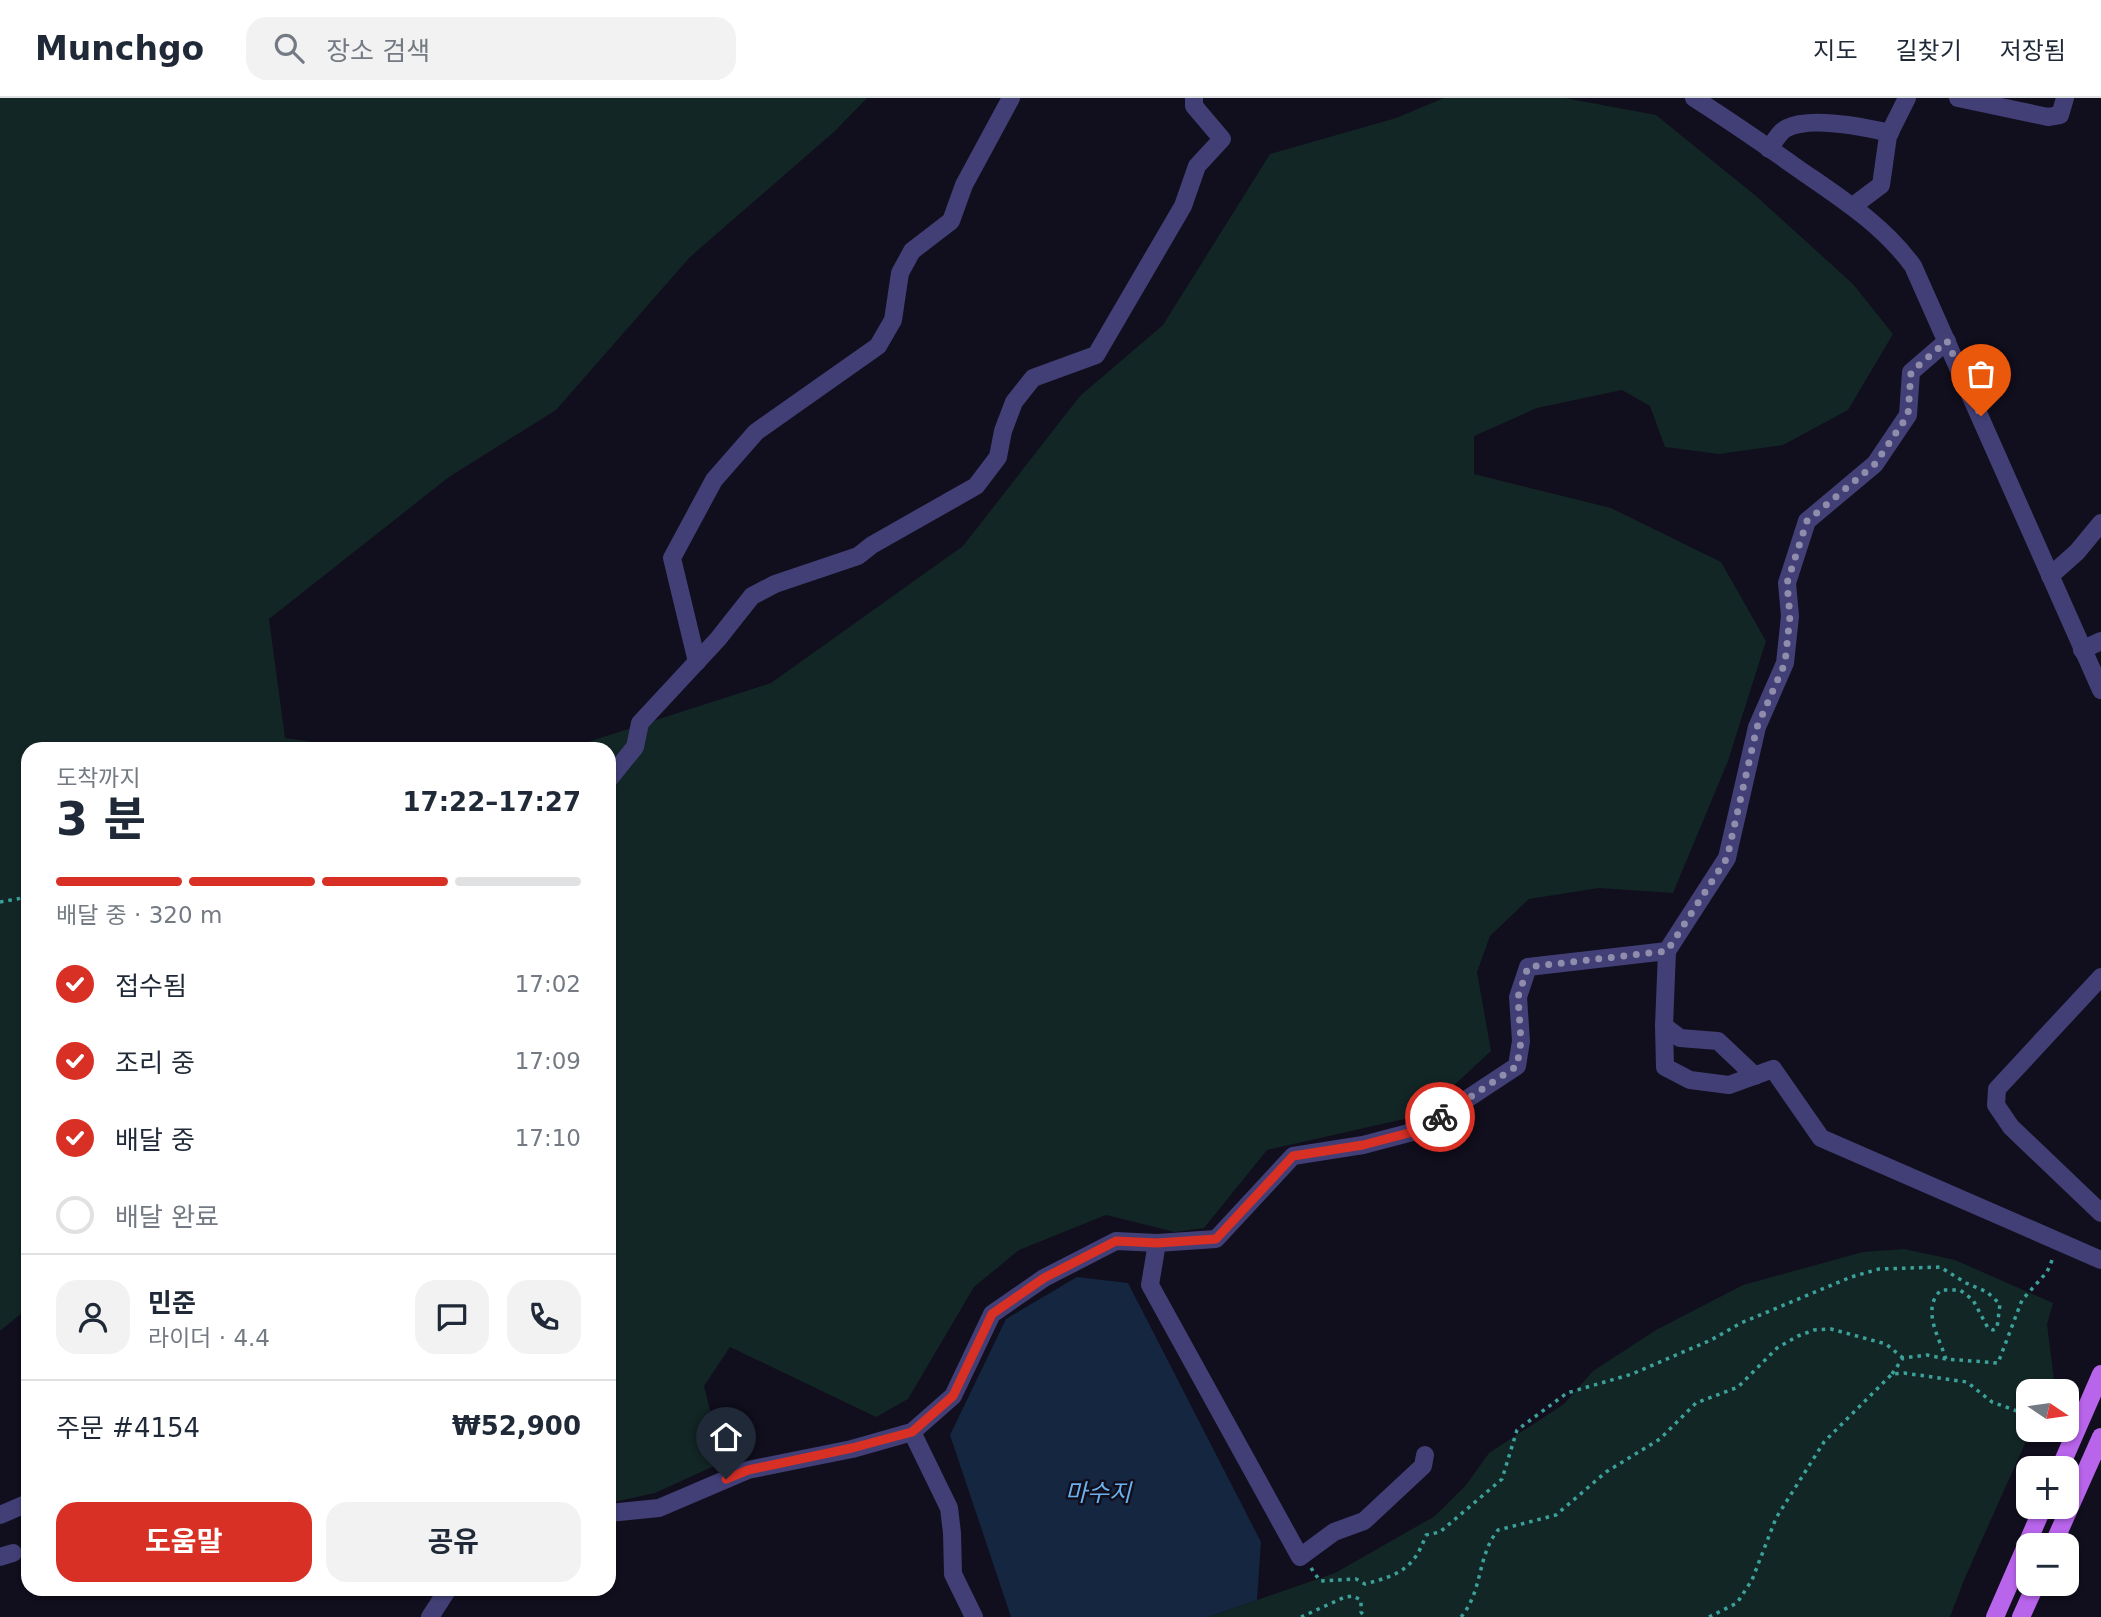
<!DOCTYPE html>
<html lang="ko">
<head>
<meta charset="utf-8">
<style>
	body { margin:0; font-family:"DejaVu Sans","Noto Sans KR",sans-serif; background:#f2f2f3; color:#1f2937; height:100vh; display:flex; flex-direction:column; font-size:26px; white-space:nowrap }
	* { box-sizing:border-box; margin:0 }
	p { font-size:23px; color:#747a83 }
	.icon { flex:none; width:38px; height:38px; fill:none; stroke:currentColor; stroke-width:2; stroke-linecap:round; stroke-linejoin:round }
	.map { position:relative; flex:1; overflow:hidden }
	.panel { position:absolute; left:21px; top:644px; width:595px; height:854px; display:flex; flex-direction:column; background:#fff; border-radius:21px; box-shadow:0 2px 5px #0004 }
	.panel>* { flex:none }
	.needle { width:46px; rotate:103deg }
	.buttons { position:absolute; left:2016px; top:1281px; display:grid; gap:14px }
	.buttons a { display:grid; place-items:center; width:63px; height:63px; border-radius:14px; background:#fff; box-shadow:0 2px 5px #0004; font-size:35px }
	.pin { position:absolute; display:grid; place-items:center; width:60px; height:60px; color:#fff; margin:-72px -30px; border-radius:50% 50% 50% 0; rotate:-45deg; box-shadow:0 0 7px #0007 }
	.pin .icon { rotate:45deg }
	.courier { position:absolute; display:grid; place-items:center; width:70px; height:70px; margin:-35px; border:5px solid #d93025; border-radius:50%; background:#fff; color:#222; box-shadow:0 2px 9px #0007 }
	.head em { font-style:normal; font-weight:700 }
	.head div { display:flex; flex-direction:column-reverse }
	.head { display:flex; align-items:center; justify-content:space-between; height:119px; padding:0 35px }
	h1 { font-size:46px; font-weight:700; line-height:52px }
	.bar { display:grid; grid-template-columns:repeat(4,1fr); gap:10px 7px; align-content:center; height:84px; padding:0 35px }
	.bar i { height:9px; border-radius:5px; background:#e0e1e3 }
	.bar .active { background:#d93025 }
	.bar p { grid-column:span 4 }
	.line { display:flex; align-items:center; gap:18px; padding:0 35px; border-top:2px solid #e0e1e3 }
	.line div { flex:1 }
	.round { display:grid; place-items:center; flex:none; width:74px; height:74px; border-radius:21px; background:#f2f2f3 }
	ol { padding:0 35px; list-style:none }
	li { display:flex; align-items:center; gap:21px; height:77px }
	li p { margin-inline-start:auto }
	li .icon { padding:7px; border-radius:50%; background:#d93025; color:#fff; stroke-width:4 }
	li:last-child { color:#747a83 }
	li i { width:38px; height:38px; border:4px solid #e0e1e3; border-radius:50% }
	.cta { display:flex; gap:14px; margin-top:auto; padding:14px 35px }
	.cta a { flex:1; height:80px; border-radius:21px; background:#d93025; color:#fff; font-size:28px; font-weight:700; line-height:80px; text-align:center }
	.cta a+a { background:#f2f2f3; color:#1f2937 }
	header { display:flex; align-items:center; gap:42px; box-sizing:border-box; height:98px; padding:0 35px; background:#fff; border-bottom:2px solid #e0e1e3 }
	header strong { font-size:33px }
	nav { display:flex; gap:38px; margin-inline-start:auto; font-size:24px }
	.search { width:490px; height:63px; background:#f2f2f3; display:flex; align-items:center; gap:18px; box-sizing:border-box; padding:0 24px; border-radius:21px; color:#747a83; font-size:26px }
	.map>svg:first-child { display:block }
	.green { fill:#122625 }
	.water { fill:#142640 }
	.lines { fill:none; stroke-linecap:round; stroke-linejoin:round }
	.path { stroke:#3ca19b; stroke-width:3.5; stroke-dasharray:3.5 5; stroke-linecap:butt }
	.minor { stroke:#413f76; stroke-width:18 }
	.major { stroke:#b864eb; stroke-width:18 }
	.done { stroke:#908cac; stroke-width:7; stroke-dasharray:0 12.6 }
	.route { stroke:#d93025; stroke-width:9 }
	.labels { text-anchor:middle; stroke-width:5; stroke-linejoin:round; paint-order:stroke }
	.water-label { font-size:24px; font-style:italic; fill:#6bb1ec; stroke:#110e1d }
</style>
</head>
<body>
<header>
<strong>Munchgo</strong>
<div class="search"><svg class="icon" aria-label="search" viewBox="0 0 24 24"><circle cx="10" cy="10" r="6"/><path d="M15 15l6 6"/></svg>장소 검색</div>
<nav><a>지도</a><a>길찾기</a><a>저장됨</a></nav>
</header>
<div class="map">
<svg width="2101" height="1519" viewBox="0 0 2101 1519">
	<rect width="100%" height="100%" fill="#110e1d"/>
	<g class="green">
		<path d="M0 0H867L835 33 690 159 556 312 449 379 269 521 285 640 362 651H28V1210L0 1233Z"/>
		<path d="M1444 0H1565L1656 17 1756 98 1853 186 1893 236 1848 312 1783 347 1719 356 1665 349 1650 308 1622 292 1537 310 1474 338V376L1611 410 1721 464 1766 543 1728 663 1673 795 1599 790 1529 801 1490 838 1477 874 1491 953 1422 1017 1267 1052 1204 1130 1175 1134 1106 1117 1019 1152 974 1189 908 1301 876 1319 730 1249 704 1288 723 1364 655 1395 609 1405V651H566L771 585 963 448 1080 298 1163 227 1270 56 1396 20Z"/>
		<path d="M1904 1151 1955 1162 2053 1205 2047 1226 2054 1282 2049 1293H2028V1332H2031L1964 1482 1950 1519H1208L1335 1475 1435 1418 1466 1387 1489 1355 1564 1306 1593 1273 1656 1232 1743 1187 1863 1154Z"/>
	</g>
	<path class="water" d="M1077 1179 1128 1185 1261 1444 1257 1502 1208 1519H1011L950 1337 1006 1221Z"/>
	<g class="lines">
		<g class="path">
			<path d="M0 804 28 799"/>
			<path d="M1892 1276 1903 1260 1927 1257 1946 1261 1998 1265 2022 1202 2047 1174 2053 1160"/>
			<path d="M1311 1470 1320 1483 1356 1481 1365 1486C1399 1477 1414 1471 1426 1437L1440 1434 1502 1381 1517 1332 1567 1295 1632 1276 1711 1242 1741 1225 1851 1179 1879 1171 1940 1169 1966 1185 1987 1194 2000 1206 1997 1230 1993 1232 1988 1230 1973 1202 1960 1192H1941C1921 1211 1939 1239 1946 1261"/>
			<path d="M1301 1519 1345 1499 1353 1498 1361 1502V1514L1365 1519"/>
			<path d="M1461 1519C1483 1493 1477 1458 1498 1432L1556 1417 1606 1374 1660 1341 1696 1305 1738 1289 1777 1250 1798 1238 1814 1232 1831 1231 1886 1246 1903 1260"/>
			<path d="M1709 1519 1737 1505 1752 1482 1776 1420 1824 1344 1892 1276 1904 1275 1967 1284 1992 1304 2028 1317"/>
		</g>
		<g class="minor">
			<path d="M1694 0C1730 23 1765 47 1800 72 1842 101 1883 127 1913 168L2101 592"/>
			<path d="M1958 0 2048 19 2060 17 2065 0"/>
			<path d="M1769 51C1774 44 1780 33 1787 30 1811 18 1864 29 1890 35"/>
			<path d="M1853 108 1881 87 1888 38 1907 0"/>
			<path d="M2050 478 2077 454 2101 425"/>
			<path d="M2082 552 2101 543"/>
			<path d="M697 564 672 460 714 382 756 334 878 248 893 222 900 175 912 153 951 123 964 87 1011 0"/>
			<path d="M609 681 635 649 640 625 718 541 752 498 775 486 858 458 872 447 976 388 998 359 1003 333 1014 304 1033 280 1096 257 1183 108 1197 68 1222 41 1194 8V0"/>
			<path d="M1667 853 1664 928 1665 969 1690 982 1729 987 1773 971 1821 1040 2101 1162"/>
			<path d="M2101 879 1997 991 1996 1007 2011 1029 2101 1115"/>
			<path d="M1664 928 1680 940 1718 943 1755 978"/>
			<path d="M1157 1145 1150 1187 1300 1459 1334 1434 1364 1423 1423 1368 1425 1357"/>
			<path d="M912 1334 949 1410 952 1435 953 1476 974 1519"/>
			<path d="M609 1415 659 1410 748 1372 852 1351 912 1334 953 1298 992 1216 1044 1180 1116 1143 1157 1145 1216 1141 1293 1058 1363 1047 1420 1032 1517 968 1521 943 1518 899 1528 869 1667 853 1727 760 1757 629 1785 565 1790 518 1787 485 1807 423 1875 366 1908 317 1911 274 1947 243"/>
			<path d="M0 1417 28 1405"/>
			<path d="M0 1459 13 1455"/>
			<path d="M430 1519 448 1491"/>
		</g>
		<g class="major">
			<path d="M2060 1370 2101 1276"/>
			<path d="M2053 1447 2101 1339"/>
			<path d="M1995 1519 2043 1409"/>
			<path d="M2021 1519 2036 1486"/>
		</g>
	</g>
	<g class="lines">
		<path class="done" d="M1440 1019 1517 968 1521 943 1518 899 1528 869 1667 853 1727 760 1757 629 1785 565 1790 518 1787 485 1807 423 1875 366 1908 317 1911 274 1947 243 1981 318"/>
		<path class="route" d="M726 1381 748 1372 852 1350 912 1334 953 1298 992 1216 1044 1180 1116 1143 1157 1145 1216 1141 1293 1058 1363 1047 1420 1032 1440 1019"/>
	</g>
	<g class="labels">
		<g class="water-label">
			<text x="1098" y="1403">마수지</text>
		</g>
	</g>
</svg>
<div class="buttons">
<a><svg class="needle" viewBox="-14 -14 28 28"><path d="M0-13l5 13h-10z" fill="#e53935"/><path d="M0 13l5-13h-10z" fill="#747a83"/></svg></a>
<a>+</a>
<a>−</a>
</div>
<div class="pin" style="left:1981px;top:318px;background:#ea580c"><svg class="icon" aria-label="bag" viewBox="0 0 24 24"><path d="M5 8h14l-1 12H6zM9 8a3 3 0 0 1 6 0"/></svg></div>
<div class="pin" style="left:726px;top:1381px;background:#1f2937"><svg class="icon" aria-label="home" viewBox="0 0 24 24"><path d="M3 11l9-7 9 7M6 9v11h12V9"/></svg></div>
<div class="courier" style="left:1440px;top:1019px"><svg class="icon" aria-label="bike" viewBox="0 0 24 24"><circle cx="6" cy="16" r="4"/><circle cx="18" cy="16" r="4"/><path d="M6 16l4-8h5l3 8M10 8l3 8H6M13 5h3"/></svg></div>
<section class="panel">
<div class="head"><div><h1>3 분</h1><p>도착까지</p></div><em>17:22–17:27</em></div>
<div class="bar"><i class="active"></i><i class="active"></i><i class="active"></i><i></i><p>배달 중 · 320 m</p></div>
<ol>
<li><svg class="icon" aria-label="check" viewBox="0 0 24 24"><path d="M5 12l5 5 9-10"/></svg>접수됨<p>17:02</p></li>
<li><svg class="icon" aria-label="check" viewBox="0 0 24 24"><path d="M5 12l5 5 9-10"/></svg>조리 중<p>17:09</p></li>
<li><svg class="icon" aria-label="check" viewBox="0 0 24 24"><path d="M5 12l5 5 9-10"/></svg>배달 중<p>17:10</p></li>
<li><i></i>배달 완료</li>
</ol>
<div class="line" style="height:126px"><a class="round"><svg class="icon" aria-label="person" viewBox="0 0 24 24"><circle cx="12" cy="8" r="4"/><path d="M4 21q1-7 8-7t8 7"/></svg></a><div><b>민준</b><p>라이더 · 4.4</p></div><a class="round"><svg class="icon" aria-label="chat" viewBox="0 0 24 24"><path d="M4 5h16v11H9l-5 4z"/></svg></a><a class="round"><svg class="icon" aria-label="phone" viewBox="0 0 24 24"><path d="M5 4h4l2 5-3 2q2 4 5 5l2-3 5 2v4C11 20 4 13 5 4z"/></svg></a></div>
<div class="line" style="height:91px"><div>주문 #4154</div><b>₩52,900</b></div>
<div class="cta"><a>도움말</a><a>공유</a></div>
</section>
</div>
</body>
</html>
